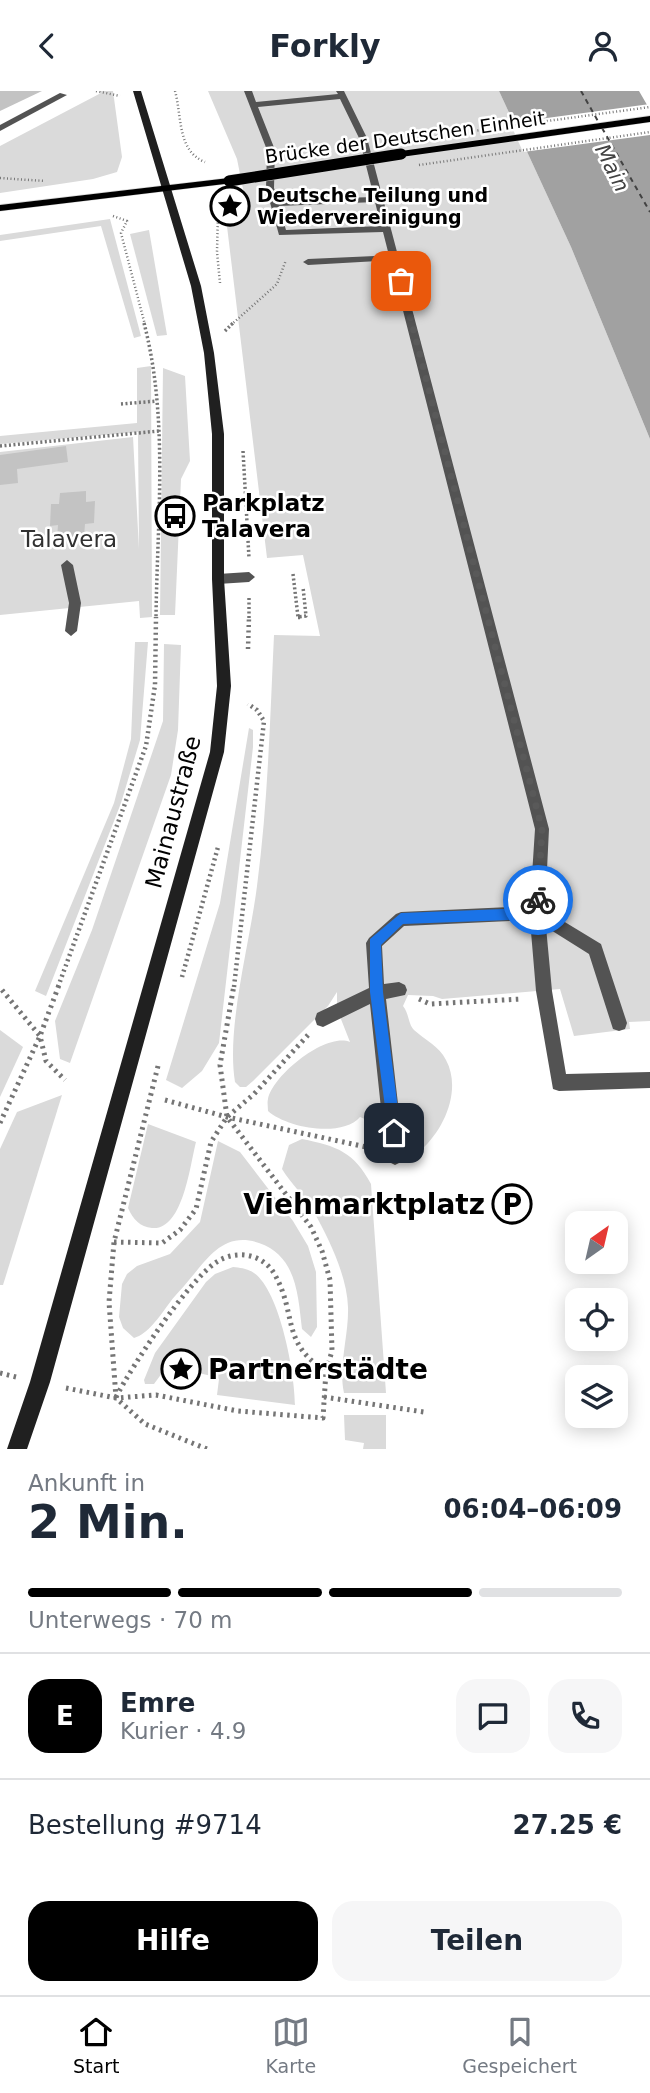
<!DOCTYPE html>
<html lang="de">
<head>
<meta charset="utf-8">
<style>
	body { margin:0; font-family:"DejaVu Sans",sans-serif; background:#f6f6f7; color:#1f2937; height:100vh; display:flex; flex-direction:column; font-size:26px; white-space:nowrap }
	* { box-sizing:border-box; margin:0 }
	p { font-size:23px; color:#747a83 }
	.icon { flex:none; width:38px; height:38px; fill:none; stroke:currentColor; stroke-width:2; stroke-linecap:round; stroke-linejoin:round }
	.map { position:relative; height:1358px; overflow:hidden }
	.side { display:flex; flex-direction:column; background:#fff; flex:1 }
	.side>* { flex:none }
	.needle { width:46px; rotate:34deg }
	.fabs { position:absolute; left:565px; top:1120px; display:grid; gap:14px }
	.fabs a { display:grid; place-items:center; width:63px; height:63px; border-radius:14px; background:#fff; box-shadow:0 4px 18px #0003; font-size:35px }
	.pin { position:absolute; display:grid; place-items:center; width:60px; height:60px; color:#fff; margin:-30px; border-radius:14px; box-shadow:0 4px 10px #0006 }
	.courier { position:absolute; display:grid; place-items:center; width:70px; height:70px; margin:-35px; border:5px solid #1a73e8; border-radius:50%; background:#fff; color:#222; box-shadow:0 2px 9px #0007 }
	.headline em { font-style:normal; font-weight:800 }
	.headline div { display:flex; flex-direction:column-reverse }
	.headline { display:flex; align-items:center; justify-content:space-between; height:119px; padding:0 28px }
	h1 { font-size:46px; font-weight:800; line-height:52px }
	.bar { display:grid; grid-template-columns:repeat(4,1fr); gap:10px 7px; align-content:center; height:84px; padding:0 28px }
	.bar i { height:9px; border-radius:5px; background:#e0e1e3 }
	.bar .current { background:#000 }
	.bar p { grid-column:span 4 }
	.line { display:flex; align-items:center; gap:18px; padding:0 28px; border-top:2px solid #e0e1e3 }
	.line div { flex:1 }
	.round { display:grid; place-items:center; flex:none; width:74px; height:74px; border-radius:21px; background:#f6f6f7 }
	.button { display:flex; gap:14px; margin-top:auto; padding:14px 28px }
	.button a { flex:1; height:80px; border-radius:21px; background:#000; color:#fff; font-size:28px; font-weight:800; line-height:80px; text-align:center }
	.button a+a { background:#f6f6f7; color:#1f2937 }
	header { display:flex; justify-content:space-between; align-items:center; height:91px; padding:0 28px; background:#fff; font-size:32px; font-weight:800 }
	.tab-bar { display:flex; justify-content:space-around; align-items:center; height:98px; border-top:2px solid #e0e1e3; background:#fff; font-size:19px; color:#747a83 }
	.tab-bar a { display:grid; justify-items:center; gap:4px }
	.tab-bar .current { color:#000 }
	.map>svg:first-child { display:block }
	.green { fill:#dadada }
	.water { fill:#a1a1a1 }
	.pier { fill:#fff }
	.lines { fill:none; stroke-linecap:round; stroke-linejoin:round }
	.ferry { stroke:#424242; stroke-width:2; stroke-dasharray:5 4.5; stroke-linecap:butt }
	.building { fill:#c3c3c3 }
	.primary-casing { stroke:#dbdbdb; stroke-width:1 }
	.path-far3 { stroke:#757575; stroke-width:2.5; stroke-dasharray:1 2.5; stroke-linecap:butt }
	.path-far2 { stroke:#757575; stroke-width:3.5; stroke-dasharray:2 2.5; stroke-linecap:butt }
	.path-far1 { stroke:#757575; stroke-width:4.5; stroke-dasharray:2 3.5; stroke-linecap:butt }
	.path { stroke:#757575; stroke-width:5; stroke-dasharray:2.5 4.5; stroke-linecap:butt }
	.lane { fill:#535353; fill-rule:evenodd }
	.street { fill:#535353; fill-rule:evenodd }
	.secondary { fill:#202020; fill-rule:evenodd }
	.primary { fill:#000; fill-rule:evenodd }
	.primary-bridge-casing { stroke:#dbdbdb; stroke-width:12; stroke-linecap:butt }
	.path-bridge { stroke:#757575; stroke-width:2.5; stroke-dasharray:1 2.5; stroke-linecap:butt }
	.primary-bridge { stroke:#000; stroke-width:11 }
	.route { fill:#1a73e8 }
	.done { stroke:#595959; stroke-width:7; stroke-dasharray:0 12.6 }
	.labels { text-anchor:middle; stroke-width:5; stroke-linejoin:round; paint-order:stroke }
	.far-street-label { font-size:19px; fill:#000; stroke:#fff }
	.far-poi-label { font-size:19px; font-weight:bold; fill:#000; stroke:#fff; text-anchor:start }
	.far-water-label { font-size:21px; font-style:italic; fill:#424242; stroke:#fff }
	.poi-label { font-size:23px; font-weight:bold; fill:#000; stroke:#fff; text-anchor:start }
	.park-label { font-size:23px; fill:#313131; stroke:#fff }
	.street-label { font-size:23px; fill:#000; stroke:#fff }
	.near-poi-label { font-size:28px; font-weight:bold; fill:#000; stroke:#fff; text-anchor:end }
</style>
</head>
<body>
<header><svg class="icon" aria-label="back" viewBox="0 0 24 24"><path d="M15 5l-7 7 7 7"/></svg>Forkly<svg class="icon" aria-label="person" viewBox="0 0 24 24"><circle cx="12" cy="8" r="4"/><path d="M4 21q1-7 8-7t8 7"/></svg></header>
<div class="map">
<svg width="650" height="1358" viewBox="0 0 650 1358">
	<rect width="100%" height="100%" fill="#fff"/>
	<g class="green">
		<path d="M99 0H113L122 66 117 81 93 88 0 102V55L101 2Z"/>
		<path d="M208 0H499L571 156 650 348V930L629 931 630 938 574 945 560 898 442 908 433 905 408 904 403 915C409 922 408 933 414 939 425 949 439 955 446 969 462 999 444 1038 422 1058L411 1053 409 1046 360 1026C342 1047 287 1037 268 1020 268 1016 267 1012 268 1008 273 984 326 941 350 951L337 918V901L328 915 253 990 246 996H240L235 991C226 936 250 852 257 795 268 712 270 628 274 544L320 545 303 464 267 467 226 127V121L238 120 235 115 245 108 237 68Z"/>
		<path d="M110 128 141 245 134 247 101 135 0 150V144Z"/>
		<path d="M149 139 167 244 157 245 130 143Z"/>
		<path d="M151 275 152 526 140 527 139 510 0 524V361L133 346 139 458 138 341 0 353V345L137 332V277Z"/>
		<path d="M163 277 185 285 190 370 181 388 175 524H160Z"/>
		<path d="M135 551H148L140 649 121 712 46 905 35 900 114 712 131 648Z"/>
		<path d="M164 553 181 554 178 639 171 684 70 972 60 968 55 930 92 839 163 630Z"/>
		<path d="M249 637 253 639V656L219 952 202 980 182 997 166 989 220 812Z"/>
		<path d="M0 939 23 956 0 1006Z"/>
		<path d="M62 1004 3 1194H0V1058L17 1021Z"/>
		<path d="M148 1033 196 1051C190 1074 183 1140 152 1137 140 1136 133 1128 128 1117Z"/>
		<path d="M302 1048C337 1055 354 1061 371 1093L386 1302H344C338 1275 349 1244 348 1216 347 1185 329 1148 314 1121 305 1105 291 1093 282 1078L289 1054Z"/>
		<path d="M218 1050 240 1061 293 1130 308 1155 316 1181 317 1236 311 1246 302 1238C298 1205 297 1165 259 1152 224 1140 208 1167 189 1189 182 1198 174 1205 168 1214 159 1226 148 1243 134 1247L123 1237 119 1226 122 1193 127 1183 137 1175 170 1163 200 1131Z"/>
		<path d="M233 1176C240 1177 247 1177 254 1182 280 1200 295 1283 295 1314L217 1304 219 1288 216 1286 181 1278H165L154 1293H145L144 1289 155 1262 206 1191 215 1183Z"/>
		<path d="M344 1324H386V1358H363L364 1352 345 1349Z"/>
	</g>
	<path class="water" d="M499 0H639L650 19V348L571 156Z"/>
	<path class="pier" d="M650 13V44L523 61 510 32Z"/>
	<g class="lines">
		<g class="ferry">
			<path d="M581 0 599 32"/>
			<path d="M602 37 650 121"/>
		</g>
	</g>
	<g class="building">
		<path d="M0 0H42L0 20Z"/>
		<path d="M66 355 68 371 17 378 18 392 0 394V364Z"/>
		<path d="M86 400V411L95 410 94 432 85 433 84 445 57 447 58 434 50 435 51 413H59L60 402Z"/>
	</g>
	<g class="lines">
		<g class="primary-casing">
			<g id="primary">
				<path d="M650 25V31L401 66 396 63 401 60Z"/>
				<path d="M229 87 233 88V92L0 120V114Z"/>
			</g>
		</g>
		<g class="path-far3">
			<path d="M96 0 120 5"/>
			<path d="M175 0C182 25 177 60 205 71"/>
			<path d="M0 87 45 90"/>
			<path d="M113 125 127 130 121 142 145 234"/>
			<path d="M220 192 217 161 218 121 229 111"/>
			<path d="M231 234 277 193 286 169"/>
		</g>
		<g class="path-far2">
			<path d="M144 232C169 328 157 430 156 527"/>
			<path d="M225 240 233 232"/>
			<path d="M121 313 157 310"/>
			<path d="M0 355 159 340"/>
			<path d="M243 360 249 467"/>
			<path d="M293 483 298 526 306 525 303 496"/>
			<path d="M249 527V507"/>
		</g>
		<g class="path-far1">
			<path d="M298 526H301"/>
			<path d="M248 558 249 526"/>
			<path d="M182 886 218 756"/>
			<path d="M58 896 146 655 155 594 156 526"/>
			<path d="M234 896 264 630 257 619 248 613"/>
		</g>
		<g class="path">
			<path d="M2 899 40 945 46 970 65 989"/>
			<path d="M419 908 430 913 521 908"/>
			<path d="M158 975 114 1151 109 1211 116 1307 145 1333 207 1358"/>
			<path d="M165 1009 227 1026 371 1057"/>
			<path d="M0 1032 40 945 59 894"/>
			<path d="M114 1151 162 1152 180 1139 196 1118 211 1051 227 1026 254 1003 308 944"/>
			<path d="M0 1282 16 1286"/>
			<path d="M66 1297 116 1307 156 1304 238 1320 323 1327 326 1280 332 1260 330 1189 322 1160 311 1136 227 1026 220 974 234 894"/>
			<path d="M116 1306C134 1272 185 1194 215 1172 235 1158 263 1162 275 1184 297 1223 281 1253 326 1280"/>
			<path d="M324 1306 424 1321"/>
		</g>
		<g class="lane">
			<path d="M244 0H252L256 11 338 3 336 0H344L367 47 549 738 545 819 601 853 627 932 625 938 619 940 613 938 589 863 546 836 552 900 566 983 650 981V997L559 1000 553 998 536 900 530 829 404 835 382 855 384 893 399 891 405 894 407 899 405 904 386 908 404 1065 401 1071 395 1074 389 1071 386 1065 370 913 323 936 317 934 315 928 317 922 369 897 366 852 369 847 396 823 401 821 530 815 535 738 383 141 279 144 266 97 267 59ZM340 8 359 47 374 106 278 109 274 97 275 59 258 16ZM375 111 381 135 286 139 279 115Z"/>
			<path d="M375 165 378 166V170L308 174 303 171 308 168Z"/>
			<path d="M67 469 73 474 81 512 77 540 71 545 65 540 69 512 61 474Z"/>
			<path d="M249 481 255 486 249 491 218 493 212 488 218 483Z"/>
		</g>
		<path class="street" d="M60 2 67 4 0 40V34Z"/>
		<path class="secondary" d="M133 0H141L201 195 214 262 224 343V488L231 595 224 661 50 1291 27 1358H7L30 1291 210 661 217 595 212 488V343L204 262 191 195Z"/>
		<use href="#primary" class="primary"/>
		<g class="primary-bridge-casing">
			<path id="primary-bridge" d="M229 90 401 63"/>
		</g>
		<g class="path-bridge">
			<path d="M415 48 650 16"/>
			<path d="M419 74 650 41"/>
		</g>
		<use href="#primary-bridge" class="primary-bridge"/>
	</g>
	<path class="route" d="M538 804 544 809 543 822 537 828 403 833 381 854 383 901 401 1042 399 1047H389L370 901V848L401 822 531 817 533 805Z"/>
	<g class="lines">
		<path class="done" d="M401 190 542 738 538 809"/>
	</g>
	<defs>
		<g id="sight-ring" transform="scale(2.0125)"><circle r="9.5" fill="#fff" stroke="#000" stroke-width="1.5"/><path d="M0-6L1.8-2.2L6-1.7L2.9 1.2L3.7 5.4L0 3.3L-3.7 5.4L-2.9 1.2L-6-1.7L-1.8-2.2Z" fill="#000"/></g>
		<g id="bus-ring" transform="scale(2.0125)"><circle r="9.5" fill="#fff" stroke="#000" stroke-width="1.5"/><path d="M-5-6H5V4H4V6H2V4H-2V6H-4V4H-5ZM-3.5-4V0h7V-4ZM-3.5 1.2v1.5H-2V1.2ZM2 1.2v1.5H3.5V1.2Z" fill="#000"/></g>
		<g id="parking-ring" transform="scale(2.0125)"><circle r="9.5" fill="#fff" stroke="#000" stroke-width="1.5"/><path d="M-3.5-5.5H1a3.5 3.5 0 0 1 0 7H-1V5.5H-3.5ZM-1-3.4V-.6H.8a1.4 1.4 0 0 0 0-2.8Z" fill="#000"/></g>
	</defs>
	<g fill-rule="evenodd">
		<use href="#sight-ring" x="230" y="115"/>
		<use href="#bus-ring" x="175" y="425"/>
		<use href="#parking-ring" x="512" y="1113"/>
		<use href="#sight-ring" x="181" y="1278"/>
	</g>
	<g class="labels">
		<g class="far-street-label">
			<text transform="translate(405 46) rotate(-8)" y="7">Brücke der Deutschen Einheit</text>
		</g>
		<g class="far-poi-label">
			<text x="257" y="111">Deutsche Teilung und<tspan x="257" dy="22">Wiedervereinigung</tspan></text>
		</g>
		<g class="far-water-label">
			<text transform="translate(612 77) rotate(63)" y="7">Main</text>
		</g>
		<g class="poi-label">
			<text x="202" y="420">Parkplatz<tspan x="202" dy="26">Talavera</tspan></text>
		</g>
		<g class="park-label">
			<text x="69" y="456">Talavera</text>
		</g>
		<g class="street-label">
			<text transform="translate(173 721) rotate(-75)" y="8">Mainaustraße</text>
		</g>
		<g class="near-poi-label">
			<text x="485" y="1123">Viehmarktplatz</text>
			<text x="208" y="1288" text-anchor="start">Partnerstädte</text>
		</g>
	</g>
</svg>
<div class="fabs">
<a><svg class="needle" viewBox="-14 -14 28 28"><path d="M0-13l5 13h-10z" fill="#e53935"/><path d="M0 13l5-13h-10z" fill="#747a83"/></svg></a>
<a><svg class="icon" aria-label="locate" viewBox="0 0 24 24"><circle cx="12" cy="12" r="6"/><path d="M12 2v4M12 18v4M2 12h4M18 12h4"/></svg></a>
<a><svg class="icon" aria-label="layers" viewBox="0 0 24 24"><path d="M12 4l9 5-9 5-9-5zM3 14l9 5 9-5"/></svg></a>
</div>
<div class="pin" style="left:401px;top:190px;background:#ea580c"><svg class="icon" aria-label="bag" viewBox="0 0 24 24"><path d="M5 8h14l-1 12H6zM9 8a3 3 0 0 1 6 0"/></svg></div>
<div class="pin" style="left:394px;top:1042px;background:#1f2937"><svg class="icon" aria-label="home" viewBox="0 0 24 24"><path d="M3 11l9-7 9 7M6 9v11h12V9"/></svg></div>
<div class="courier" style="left:538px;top:809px"><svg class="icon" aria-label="bike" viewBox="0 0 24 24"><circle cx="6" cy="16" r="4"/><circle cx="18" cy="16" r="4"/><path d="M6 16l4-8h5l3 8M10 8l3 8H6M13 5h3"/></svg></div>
</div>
<section class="side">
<div class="headline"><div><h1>2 Min.</h1><p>Ankunft in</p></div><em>06:04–06:09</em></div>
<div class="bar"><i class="current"></i><i class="current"></i><i class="current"></i><i></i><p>Unterwegs · 70 m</p></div>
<div class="line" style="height:126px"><b class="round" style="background:#000;color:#fff">E</b><div><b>Emre</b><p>Kurier · 4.9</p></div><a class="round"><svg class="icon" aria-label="chat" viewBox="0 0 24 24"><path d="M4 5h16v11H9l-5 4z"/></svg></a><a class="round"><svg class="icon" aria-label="phone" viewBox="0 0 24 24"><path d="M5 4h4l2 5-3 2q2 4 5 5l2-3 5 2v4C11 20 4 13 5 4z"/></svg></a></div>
<div class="line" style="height:91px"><div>Bestellung #9714</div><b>27.25 €</b></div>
<div class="button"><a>Hilfe</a><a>Teilen</a></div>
</section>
<nav class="tab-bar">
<a class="current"><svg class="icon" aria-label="home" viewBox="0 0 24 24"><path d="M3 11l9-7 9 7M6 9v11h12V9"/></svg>Start</a>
<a><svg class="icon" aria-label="map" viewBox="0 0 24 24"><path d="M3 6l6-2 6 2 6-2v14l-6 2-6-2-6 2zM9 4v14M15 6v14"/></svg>Karte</a>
<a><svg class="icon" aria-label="saved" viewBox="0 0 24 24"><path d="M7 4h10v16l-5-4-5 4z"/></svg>Gespeichert</a>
</nav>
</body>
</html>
